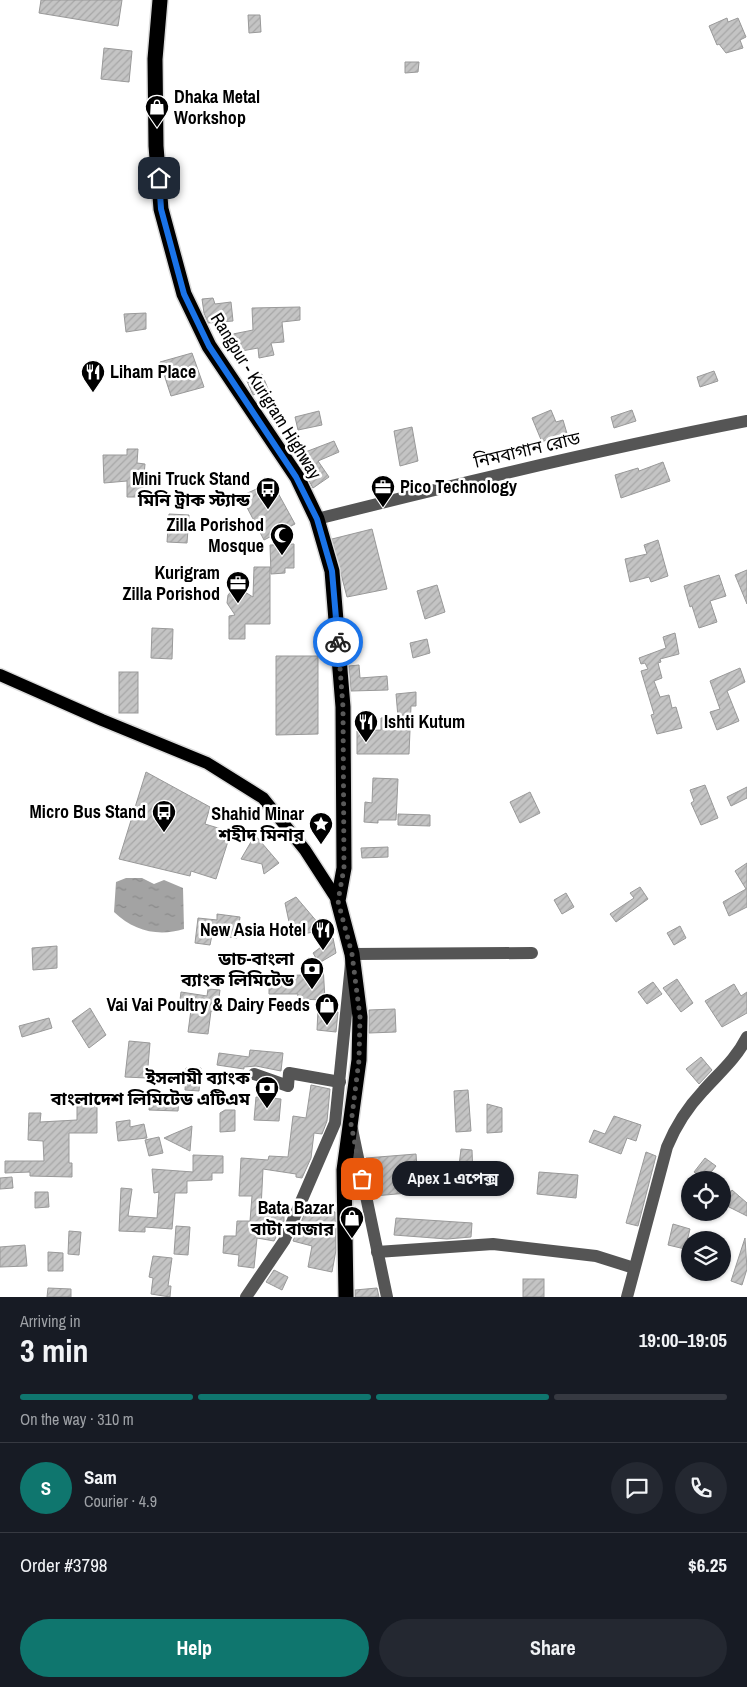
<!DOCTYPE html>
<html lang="en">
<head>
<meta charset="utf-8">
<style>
	body { margin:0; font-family:"Archivo Narrow","Noto Sans Bengali",sans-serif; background:#242831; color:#f1f3f6; height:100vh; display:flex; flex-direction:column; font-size:19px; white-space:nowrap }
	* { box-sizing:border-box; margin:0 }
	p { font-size:16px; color:#9ea1a6 }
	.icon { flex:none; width:28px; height:28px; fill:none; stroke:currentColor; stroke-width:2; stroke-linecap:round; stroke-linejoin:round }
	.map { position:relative; height:1297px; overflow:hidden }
	.sheet { display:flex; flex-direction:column; background:#171b24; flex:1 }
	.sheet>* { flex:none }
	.controls { position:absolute; left:681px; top:1171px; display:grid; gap:10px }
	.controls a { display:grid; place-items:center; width:50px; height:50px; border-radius:50%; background:#171b24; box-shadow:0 1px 4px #0004; font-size:25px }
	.pin { position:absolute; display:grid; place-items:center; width:42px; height:42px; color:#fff; margin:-21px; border-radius:10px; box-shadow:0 2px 8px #0006 }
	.courier { position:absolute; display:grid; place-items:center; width:50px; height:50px; margin:-25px; border:4px solid #1a73e8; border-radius:50%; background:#fff; color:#222; box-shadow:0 1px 6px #0007 }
	.bubble { position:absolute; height:35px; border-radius:18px; background:#171b24; box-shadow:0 1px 4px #0004; font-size:16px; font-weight:700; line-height:35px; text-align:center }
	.overview em { font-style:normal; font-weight:700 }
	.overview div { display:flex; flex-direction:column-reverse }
	.overview { display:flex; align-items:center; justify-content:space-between; height:85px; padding:0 20px }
	h1 { font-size:32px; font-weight:700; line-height:38px }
	.bar { display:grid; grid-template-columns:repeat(4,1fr); gap:8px 5px; align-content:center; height:60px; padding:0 20px }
	.bar i { height:6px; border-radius:4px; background:#363941 }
	.bar .on { background:#0f766e }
	.bar p { grid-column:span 4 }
	.line { display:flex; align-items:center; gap:12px; padding:0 20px; border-top:1px solid #363941 }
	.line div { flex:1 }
	.round { display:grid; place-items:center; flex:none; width:52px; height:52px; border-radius:26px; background:#242831 }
	.action { display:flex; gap:10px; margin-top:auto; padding:10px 20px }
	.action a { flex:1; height:58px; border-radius:30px; background:#0f766e; color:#fff; font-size:20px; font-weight:700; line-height:58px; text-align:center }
	.action a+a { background:#242831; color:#f1f3f6 }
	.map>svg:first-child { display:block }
	.water { fill:url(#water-ripples) }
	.building { fill:url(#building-hatch); stroke:#999 }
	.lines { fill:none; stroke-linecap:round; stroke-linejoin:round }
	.major-casing { stroke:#dbdbdb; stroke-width:15 }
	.highway-casing { stroke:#dbdbdb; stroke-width:18 }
	.minor { stroke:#555; stroke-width:12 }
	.major { stroke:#000; stroke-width:12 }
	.highway { stroke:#000; stroke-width:15 }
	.done { stroke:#595959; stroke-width:5; stroke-dasharray:0 9 }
	.route { stroke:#1a73e8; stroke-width:6 }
	.labels { text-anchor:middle; stroke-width:5; stroke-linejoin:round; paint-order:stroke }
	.poi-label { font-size:18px; font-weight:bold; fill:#000; stroke:#fff; text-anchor:end }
	.street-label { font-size:18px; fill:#000; stroke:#fff }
</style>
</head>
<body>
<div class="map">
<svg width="747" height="1297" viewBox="0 0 747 1297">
	<defs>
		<pattern id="water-ripples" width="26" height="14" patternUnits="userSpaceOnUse" patternTransform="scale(1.25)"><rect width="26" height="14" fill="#a3a3a3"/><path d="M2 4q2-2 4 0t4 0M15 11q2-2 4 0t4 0" fill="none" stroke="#8b8b8b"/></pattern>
		<pattern id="building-hatch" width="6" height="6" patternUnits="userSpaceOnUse" patternTransform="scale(1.25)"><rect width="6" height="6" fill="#c4c4c4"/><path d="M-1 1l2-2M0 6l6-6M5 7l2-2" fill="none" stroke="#a7a7a7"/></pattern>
	</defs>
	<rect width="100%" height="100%" fill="#fff"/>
	<path class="water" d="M126 878H142L154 884 164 880 183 888 184 929C158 937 134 931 114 912L116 882Z"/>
	<g class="building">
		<path d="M41 0H122L118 26 39 13Z"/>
		<path d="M248 15H260L261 32 249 33Z"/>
		<path d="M727 18 728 22 738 18 746 37 740 40 743 48 726 53 719 44 717 45 709 26Z"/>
		<path d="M104 48 132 51 129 82 101 79Z"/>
		<path d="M405 62H419L418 72 405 73Z"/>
		<path d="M213 298 215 304 231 302 233 321 208 323 204 313 202 299Z"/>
		<path d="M300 307V320L282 322 284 342 271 343 274 355 259 358 258 348 231 353 228 335 253 330 252 308Z"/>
		<path d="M146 313V329L126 332 124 314Z"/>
		<path d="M192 353 204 387 171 396 160 362Z"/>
		<path d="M714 371 718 381 700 387 697 377Z"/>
		<path d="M262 374 268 389 253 395 247 381Z"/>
		<path d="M551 410 556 422 563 420 568 437 556 441 554 436 542 442 532 418Z"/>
		<path d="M632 410 636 421 614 428 611 417Z"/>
		<path d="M319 411 322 425 298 430 295 417Z"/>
		<path d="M412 427 418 461 400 466 394 431Z"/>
		<path d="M334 441 339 452 318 461 329 477 313 488 295 456Z"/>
		<path d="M127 449H138L137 463 145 464 142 497H127V481L104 483 103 455H127Z"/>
		<path d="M663 462 670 481 621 498 615 475 638 468 639 471Z"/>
		<path d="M272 482 295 524 264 540 241 496Z"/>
		<path d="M169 514 189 515 187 543 167 542Z"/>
		<path d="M372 529 387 589 347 597 332 539Z"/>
		<path d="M658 540 668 576 651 582 649 577 630 582 625 559 647 554 644 545Z"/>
		<path d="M294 544V568H285V573L271 574 270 545Z"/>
		<path d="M254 567H270V624H245V639H229V616L235 615 227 603 228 595 233 589H240L253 597Z"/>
		<path d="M747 570V604L735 575Z"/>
		<path d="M719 575 726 596 710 601 717 622 699 628 692 606 690 607 684 586Z"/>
		<path d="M437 585 445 612 425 619 417 591Z"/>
		<path d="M152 628 173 629 172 659 151 658Z"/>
		<path d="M675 633 679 654 660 659 661 662 658 663 662 678 654 681 660 697 669 695 672 708 676 707 682 728 657 734 651 715 654 714 641 671 648 669 645 663 641 664 639 658 666 648 663 637Z"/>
		<path d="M427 639 430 653 413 658 410 643Z"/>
		<path d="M276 656H318V734L276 735Z"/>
		<path d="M359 665 360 678 387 676 388 690 351 691 349 666Z"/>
		<path d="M740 668 745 682 727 691 739 721 717 730 710 712 720 709 710 681Z"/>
		<rect x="119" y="672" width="19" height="41"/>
		<path d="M416 692V706H411L409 754H357V731L381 730V718L398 717 396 694Z"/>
		<path d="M146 772 210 807 205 824 231 832 216 879 191 871 190 876 119 859Z"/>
		<path d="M373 778 398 779 396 820H378V823L364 822 365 802 372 803Z"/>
		<path d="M705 785 718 818 701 825 691 803 694 801 690 790Z"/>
		<path d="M747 787V798L731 806 727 797Z"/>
		<path d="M530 792 540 813 520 823 510 802Z"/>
		<path d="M398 814 430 815V826L398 825Z"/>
		<path d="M255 835 279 863 264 874 262 864 241 859Z"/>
		<path d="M388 847V857L362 858 361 848Z"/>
		<path d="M747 863V907L729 916 723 902 746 889 735 871Z"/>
		<path d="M640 887 648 899 616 922 610 914 634 898 630 893Z"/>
		<path d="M566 893 574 907 562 914 554 900Z"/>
		<path d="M296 897 324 930 292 936 285 903Z"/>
		<path d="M217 914 240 917 237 938 212 935 210 945 195 943 198 918 217 920Z"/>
		<path d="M680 926 686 938 674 945 667 933Z"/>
		<path d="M333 938 336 953 319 963 313 953Z"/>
		<path d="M57 946V968L33 970 32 948Z"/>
		<path d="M302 965H323L325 1000 297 999 298 994H269V976L302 975Z"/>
		<path d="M677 979 693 1003 681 1012 663 988Z"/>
		<path d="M653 982 662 994 647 1004 638 992Z"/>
		<path d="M734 984 741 996 747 992V1013L722 1027 705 1001Z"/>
		<path d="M208 989 220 990 217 1012 211 1011 208 1034 188 1032 191 1010 179 1008 181 992 207 996Z"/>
		<path d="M90 1008 106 1035 89 1048 72 1021Z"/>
		<path d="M395 1009 396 1032 369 1033V1010Z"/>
		<path d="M318 1010 338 1012 336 1032 317 1030Z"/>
		<path d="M49 1018 52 1028 22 1037 19 1026Z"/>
		<path d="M129 1041 150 1043 147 1078 125 1077Z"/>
		<path d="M250 1050 283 1053 281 1071 256 1066 244 1067V1069L217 1065 219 1053 249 1057Z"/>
		<path d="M701 1057 712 1070 699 1084 686 1069Z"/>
		<path d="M186 1068H201L199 1091 185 1090Z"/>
		<path d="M311 1085 330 1089 327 1121 322 1134 314 1133 311 1158 302 1178 296 1177V1174L263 1169 261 1208 284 1210V1221L274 1241 257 1238 254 1268 238 1266 239 1255 223 1253 224 1236H236L237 1221H250L252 1196H239L241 1158 268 1160 269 1156 288 1157 293 1116 306 1118Z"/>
		<path d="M468 1090 471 1131 456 1132 454 1091Z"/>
		<path d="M77 1093H97V1133H69V1163H72V1177L30 1176V1172L5 1173V1161H44L43 1141 28 1140 29 1113H41L40 1122 77 1120Z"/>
		<path d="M150 1097 179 1099 178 1111 149 1110Z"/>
		<path d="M256 1097 281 1099 279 1121 254 1120Z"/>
		<path d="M487 1104 502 1108V1132L487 1133Z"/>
		<path d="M225 1110H235V1131L220 1132V1113Z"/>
		<path d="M614 1116 641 1125 636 1141 627 1138 621 1154 589 1142 594 1130 605 1134Z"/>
		<path d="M130 1120V1127L144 1124 147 1138 118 1141 116 1122Z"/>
		<path d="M192 1126 190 1151 164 1138 173 1134Z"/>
		<path d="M159 1137 163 1153 149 1156 145 1140Z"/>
		<path d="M461 1149 472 1150 473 1176 458 1174Z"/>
		<path d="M646 1152 656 1156 638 1226 626 1223Z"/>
		<path d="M416 1154 419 1192 374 1196 366 1158Z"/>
		<path d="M193 1155 223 1156V1173H212V1180L187 1181V1193H175L172 1229 145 1227V1232L119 1231 121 1188 132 1189 128 1216 157 1218 159 1192 154 1193 152 1169 193 1172Z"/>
		<path d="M705 1158 716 1166 705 1180 694 1172Z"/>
		<path d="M539 1172 578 1175 576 1198 537 1194Z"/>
		<path d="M12 1177 13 1188 0 1189V1178Z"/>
		<path d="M732 1190 747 1203V1216L723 1204Z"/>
		<path d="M35 1192H48L49 1207 35 1208Z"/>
		<path d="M307 1208 335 1212 336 1250 332 1272 308 1267 312 1246 293 1241Z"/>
		<path d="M396 1218 472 1223 471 1237 447 1239 394 1235Z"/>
		<path d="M673 1224 690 1229 685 1249 668 1245Z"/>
		<path d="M176 1226 190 1227 188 1255 174 1254Z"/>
		<path d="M69 1231 81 1232 79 1255 68 1254Z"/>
		<path d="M745 1238 747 1269 742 1285 731 1281Z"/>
		<path d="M25 1245 27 1266 0 1267V1247Z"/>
		<path d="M48 1252 63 1253V1271H48Z"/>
		<path d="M153 1256 172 1258 168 1286H171L170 1297 151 1294 153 1278 149 1277Z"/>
		<path d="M274 1270 288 1277 282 1290 266 1282Z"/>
		<rect x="523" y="1279" width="21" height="18"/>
		<path d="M48 1288 71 1289V1297H47Z"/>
		<path d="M377 1288 379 1297H355V1290Z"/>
	</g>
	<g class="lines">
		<g class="major-casing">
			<path id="major" d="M0 675 102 720 207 763 263 798 305 850 338 901"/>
		</g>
		<g class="highway-casing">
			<path id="highway" d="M160 0 155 59 156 146 161 209 184 294 209 346 297 477 317 519 332 571 343 707 344 868 338 901 352 954 360 1017 359 1060 344 1170 346 1297"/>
		</g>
		<g class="minor">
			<path d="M317 519C460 483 603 449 747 421"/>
			<path d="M254 1074 288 1086 289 1073 340 1082"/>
			<path d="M352 1129 387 1297"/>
			<path d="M377 1252 493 1244 596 1256 634 1268"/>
			<path d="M246 1297 284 1241 335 1123 352 954 532 953"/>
			<path d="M627 1297 667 1147C676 1125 687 1108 703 1091 719 1073 736 1059 747 1037"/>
		</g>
		<use href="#major" class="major"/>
		<use href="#highway" class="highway"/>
	</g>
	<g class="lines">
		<path class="done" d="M338 642 343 707 344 868 338 901 352 954 360 1017 359 1060 351 1124 362 1179"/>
		<path class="route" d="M159 178 161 209 184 294 209 346 296 477 317 519 332 571 338 642"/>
	</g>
	<defs>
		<g id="shop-pin" transform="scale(1.25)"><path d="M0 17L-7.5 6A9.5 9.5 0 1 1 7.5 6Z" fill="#000" stroke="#fff"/><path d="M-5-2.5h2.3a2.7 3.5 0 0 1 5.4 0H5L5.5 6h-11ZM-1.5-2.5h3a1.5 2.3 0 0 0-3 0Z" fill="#fff"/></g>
		<g id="restaurant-pin" transform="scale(1.25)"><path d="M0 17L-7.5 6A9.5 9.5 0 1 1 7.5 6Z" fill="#000" stroke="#fff"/><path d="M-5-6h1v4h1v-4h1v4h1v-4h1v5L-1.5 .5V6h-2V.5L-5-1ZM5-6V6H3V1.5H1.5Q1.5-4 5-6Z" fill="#fff"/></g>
		<g id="office-pin" transform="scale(1.25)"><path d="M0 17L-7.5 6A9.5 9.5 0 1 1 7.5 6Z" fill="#000" stroke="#fff"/><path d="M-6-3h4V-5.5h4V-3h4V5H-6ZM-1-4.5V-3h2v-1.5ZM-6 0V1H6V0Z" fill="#fff"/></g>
		<g id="bus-pin" transform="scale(1.25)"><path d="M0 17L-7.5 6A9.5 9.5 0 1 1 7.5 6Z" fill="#000" stroke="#fff"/><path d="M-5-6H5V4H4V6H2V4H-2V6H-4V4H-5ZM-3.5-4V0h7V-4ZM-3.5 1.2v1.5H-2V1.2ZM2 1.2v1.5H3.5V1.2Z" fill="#fff"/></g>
		<g id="mosque-pin" transform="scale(1.25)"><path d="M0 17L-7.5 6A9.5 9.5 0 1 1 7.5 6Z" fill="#000" stroke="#fff"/><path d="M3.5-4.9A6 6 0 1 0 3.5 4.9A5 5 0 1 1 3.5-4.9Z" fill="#fff"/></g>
		<g id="sight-pin" transform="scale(1.25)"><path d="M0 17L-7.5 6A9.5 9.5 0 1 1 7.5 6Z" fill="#000" stroke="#fff"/><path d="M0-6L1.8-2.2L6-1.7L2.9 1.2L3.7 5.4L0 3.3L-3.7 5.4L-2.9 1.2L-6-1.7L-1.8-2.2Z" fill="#fff"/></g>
		<g id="bank-pin" transform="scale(1.25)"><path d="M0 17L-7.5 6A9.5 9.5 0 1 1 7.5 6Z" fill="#000" stroke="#fff"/><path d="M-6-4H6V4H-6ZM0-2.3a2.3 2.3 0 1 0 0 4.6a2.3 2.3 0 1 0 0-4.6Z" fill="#fff"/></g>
	</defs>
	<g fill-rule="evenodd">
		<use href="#shop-pin" x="157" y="107"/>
		<use href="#restaurant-pin" x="93" y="372"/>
		<use href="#office-pin" x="383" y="487"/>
		<use href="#bus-pin" x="268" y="489"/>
		<use href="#mosque-pin" x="282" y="535"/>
		<use href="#office-pin" x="238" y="583"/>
		<use href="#restaurant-pin" x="366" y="722"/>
		<use href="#bus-pin" x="164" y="812"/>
		<use href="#sight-pin" x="321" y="824"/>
		<use href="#restaurant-pin" x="323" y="930"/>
		<use href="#bank-pin" x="312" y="969"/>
		<use href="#shop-pin" x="327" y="1005"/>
		<use href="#bank-pin" x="267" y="1088"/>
		<use href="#shop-pin" x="352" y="1218"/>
	</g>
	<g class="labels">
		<g class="poi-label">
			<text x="174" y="103" text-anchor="start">Dhaka Metal<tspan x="174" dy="21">Workshop</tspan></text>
			<text x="110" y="378" text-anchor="start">Liham Place</text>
			<text x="250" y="485">Mini Truck Stand<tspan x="250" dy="21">মিনি ট্রাক স্ট্যান্ড</tspan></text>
			<text x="400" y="493" text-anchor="start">Pico Technology</text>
			<text x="264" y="531">Zilla Porishod<tspan x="264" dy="21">Mosque</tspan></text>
			<text x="220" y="579">Kurigram<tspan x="220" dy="21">Zilla Porishod</tspan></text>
			<text x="384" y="728" text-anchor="start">Ishti Kutum</text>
			<text x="146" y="818">Micro Bus Stand</text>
			<text x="304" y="820">Shahid Minar<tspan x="304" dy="21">শহীদ মিনার</tspan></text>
			<text x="306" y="936">New Asia Hotel</text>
			<text x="294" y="965">ডাচ-বাংলা<tspan x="294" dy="21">ব্যাংক লিমিটেড</tspan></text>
			<text x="310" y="1011">Vai Vai Poultry &amp; Dairy Feeds</text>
			<text x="250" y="1084">ইসলামী ব্যাংক<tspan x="250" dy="21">বাংলাদেশ লিমিটেড এটিএম</tspan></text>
			<text x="334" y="1214">Bata Bazar<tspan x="334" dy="21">বাটা বাজার</tspan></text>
		</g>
		<g class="street-label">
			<text transform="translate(266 396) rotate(58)" y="6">Rangpur - Kurigram Highway</text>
			<text transform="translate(527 450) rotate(-13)" y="6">নিমবাগান রোড</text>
		</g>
	</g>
</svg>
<div class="controls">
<a><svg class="icon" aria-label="locate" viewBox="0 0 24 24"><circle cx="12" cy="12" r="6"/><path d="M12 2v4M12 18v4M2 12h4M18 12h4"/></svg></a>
<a><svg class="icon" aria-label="layers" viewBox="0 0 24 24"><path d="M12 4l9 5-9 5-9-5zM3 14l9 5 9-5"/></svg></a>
</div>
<div class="pin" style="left:362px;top:1179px;background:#ea580c"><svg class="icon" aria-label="bag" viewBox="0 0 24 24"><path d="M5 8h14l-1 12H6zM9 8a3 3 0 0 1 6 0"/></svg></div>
<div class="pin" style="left:159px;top:178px;background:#1f2937"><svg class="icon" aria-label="home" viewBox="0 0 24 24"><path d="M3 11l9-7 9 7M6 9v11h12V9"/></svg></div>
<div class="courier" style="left:338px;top:642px"><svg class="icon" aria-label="bike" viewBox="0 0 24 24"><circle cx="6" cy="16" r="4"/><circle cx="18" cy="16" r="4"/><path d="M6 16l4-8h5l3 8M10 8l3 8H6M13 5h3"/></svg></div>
<div class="bubble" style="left:392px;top:1161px;width:122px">Apex 1 এপেক্স</div>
</div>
<section class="sheet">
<div class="overview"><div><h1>3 min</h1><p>Arriving in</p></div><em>19:00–19:05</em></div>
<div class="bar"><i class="on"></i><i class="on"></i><i class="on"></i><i></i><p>On the way · 310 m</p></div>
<div class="line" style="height:90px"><b class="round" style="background:#0f766e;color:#fff">S</b><div><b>Sam</b><p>Courier · 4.9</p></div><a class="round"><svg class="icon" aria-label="chat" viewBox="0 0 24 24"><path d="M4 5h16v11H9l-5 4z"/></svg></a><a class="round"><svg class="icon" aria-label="phone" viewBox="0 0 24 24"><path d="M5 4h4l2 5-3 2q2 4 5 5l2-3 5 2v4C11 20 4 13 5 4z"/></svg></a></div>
<div class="line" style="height:65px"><div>Order #3798</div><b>$6.25</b></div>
<div class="action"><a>Help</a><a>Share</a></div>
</section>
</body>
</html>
